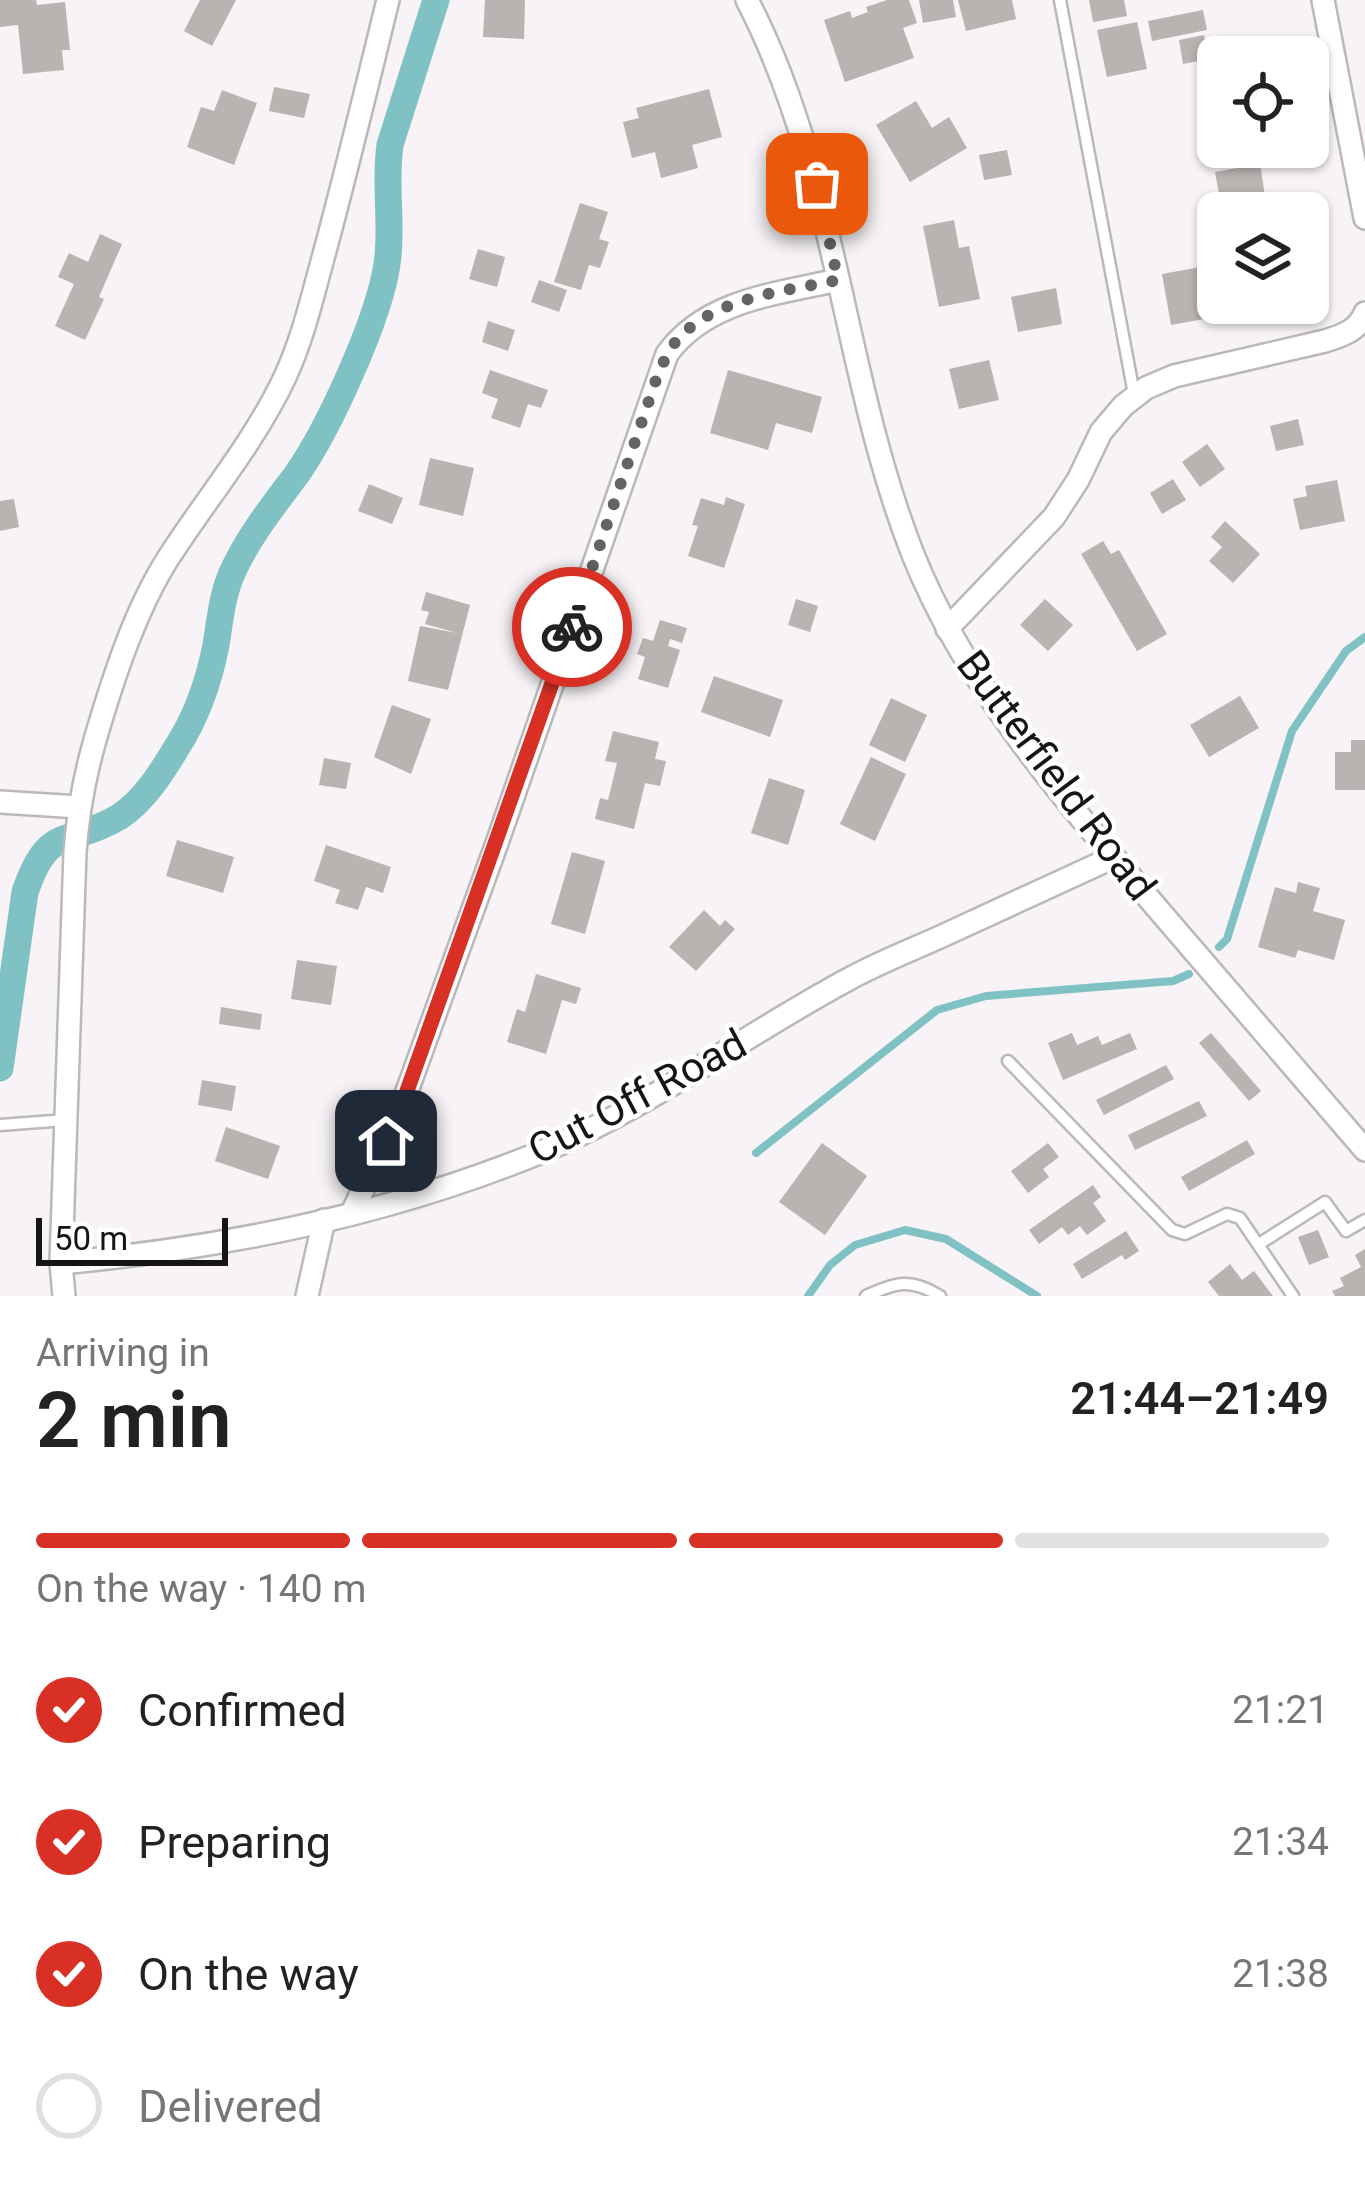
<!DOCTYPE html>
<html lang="en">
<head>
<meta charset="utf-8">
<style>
	body { margin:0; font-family:Roboto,sans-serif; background:#f6f6f6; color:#222; height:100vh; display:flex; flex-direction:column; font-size:45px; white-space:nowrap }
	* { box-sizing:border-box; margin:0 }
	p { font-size:39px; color:#767676 }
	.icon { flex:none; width:66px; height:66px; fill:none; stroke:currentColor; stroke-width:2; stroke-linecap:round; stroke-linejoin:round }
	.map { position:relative; height:1296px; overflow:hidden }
	.side { display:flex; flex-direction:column; background:#fff; flex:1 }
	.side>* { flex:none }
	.fabs { position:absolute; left:1197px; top:36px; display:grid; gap:24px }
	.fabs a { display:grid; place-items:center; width:132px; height:132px; border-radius:18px; background:#fff; box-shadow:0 3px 9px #0004; font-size:60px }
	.scale { position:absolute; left:36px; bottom:30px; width:192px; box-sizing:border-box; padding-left:12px; border:6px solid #161516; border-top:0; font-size:33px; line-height:42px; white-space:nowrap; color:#161516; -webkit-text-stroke:9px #fff; paint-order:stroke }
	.pin { position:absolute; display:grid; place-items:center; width:102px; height:102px; color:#fff; margin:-51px; border-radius:24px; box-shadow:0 6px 18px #0006 }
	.courier { position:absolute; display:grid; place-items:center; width:120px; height:120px; margin:-60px; border:9px solid #d93025; border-radius:50%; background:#fff; color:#222; box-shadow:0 3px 15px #0007 }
	.head em { font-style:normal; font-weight:600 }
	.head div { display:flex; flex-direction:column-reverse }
	.head { display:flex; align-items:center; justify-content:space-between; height:204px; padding:0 36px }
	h1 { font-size:78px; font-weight:600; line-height:90px }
	.bar { display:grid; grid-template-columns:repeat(4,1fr); gap:18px 12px; align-content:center; height:144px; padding:0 36px }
	.bar i { height:15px; border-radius:9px; background:#e0e0e0 }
	.bar .on { background:#d93025 }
	.bar p { grid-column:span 4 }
	ol { padding:0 36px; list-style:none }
	li { display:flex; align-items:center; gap:36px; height:132px }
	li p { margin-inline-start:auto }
	li .icon { padding:12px; border-radius:50%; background:#d93025; color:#fff; stroke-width:4 }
	li:last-child { color:#767676 }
	li i { width:66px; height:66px; border:6px solid #e0e0e0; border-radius:50% }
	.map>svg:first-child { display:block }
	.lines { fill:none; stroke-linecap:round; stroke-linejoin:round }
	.stream { stroke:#80c2c3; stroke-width:8 }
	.canal { stroke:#80c2c3; stroke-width:27 }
	.building { fill:#b8b4b2 }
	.lane-casing { stroke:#bbb8ba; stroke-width:15 }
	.street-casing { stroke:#bbb8ba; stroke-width:26 }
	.lane { stroke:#fff; stroke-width:10 }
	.street { stroke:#fff; stroke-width:21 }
	.done { stroke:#656364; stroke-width:12; stroke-dasharray:0 21.6 }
	.route { stroke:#d93025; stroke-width:15 }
	.labels { text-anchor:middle; stroke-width:9; stroke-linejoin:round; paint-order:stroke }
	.street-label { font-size:42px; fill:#161516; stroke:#fff }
</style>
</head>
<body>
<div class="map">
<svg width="1365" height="1296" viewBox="0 0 1365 1296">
	<rect width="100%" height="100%" fill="#f7f3f6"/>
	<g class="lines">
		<g class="stream">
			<path d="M1219 947 1227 939 1292 731 1346 651 1365 637"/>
			<path d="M756 1153 937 1010 986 996 1173 981 1189 974"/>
			<path d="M808 1296 830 1265 855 1245 905 1230 946 1239 1037 1296"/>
		</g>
		<path class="canal" d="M0 1068 25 892C49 822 67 848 119 817 144 801 162 772 177 747 197 716 209 681 216 645 220 620 222 596 232 573 248 537 273 506 297 474 329 428 379 319 387 264 393 226 384 185 390 145L436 0"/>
	</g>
	<g class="building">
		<path d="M0 0H36L37 5 65 2 70 50H62L64 70 23 74 18 25 0 27Z"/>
		<path d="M200 0H236L212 46 184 31Z"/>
		<path d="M485 0H525L524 39 483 37Z"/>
		<path d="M887 0H909L917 23 903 28 914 58 845 82 824 20 850 11 852 18 868 12 866 7Z"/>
		<path d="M919 0H953L956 17 923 23Z"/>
		<path d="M958 0H1012L1016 19 966 31Z"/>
		<path d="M1089 0H1124L1127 16 1093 22Z"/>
		<path d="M1203 10 1207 30 1152 41 1148 21Z"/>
		<path d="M1137 22 1147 69 1107 77 1097 30Z"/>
		<path d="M1204 35 1208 59 1183 64 1179 40Z"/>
		<path d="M274 87 310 94 304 118 269 111Z"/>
		<path d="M709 89 722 137 692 145 698 168 661 178 655 152 632 158 623 122 639 118 636 108Z"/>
		<path d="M222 90 257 103 234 165 187 147 201 107 214 111Z"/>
		<path d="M916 101 932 128 949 117 967 148 910 182 876 125Z"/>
		<path d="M1007 150 1012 175 984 180 979 155Z"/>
		<path d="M1260 164 1265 196 1221 204 1215 172Z"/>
		<path d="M580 203 608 212 599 239 609 242 600 268 589 265 581 290 554 282Z"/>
		<path d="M954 220 959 248 969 246 980 299 939 307 923 226Z"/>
		<path d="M100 234 122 244 99 297 104 299 85 340 55 326 74 284 58 277 69 253 88 262Z"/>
		<path d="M478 249 505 257 497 287 469 279Z"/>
		<path d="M1206 266 1215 317 1171 325 1162 274Z"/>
		<path d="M539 280 567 290 559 312 531 302Z"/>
		<path d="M1056 288 1062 324 1018 332 1011 297Z"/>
		<path d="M488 321 515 330 508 351 482 342Z"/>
		<path d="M989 360 999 400 959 409 949 369Z"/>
		<path d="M490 370 548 390 541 408 528 404 520 428 491 418 498 399 482 393Z"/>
		<path d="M728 370 822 397 812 433 776 423 768 450 710 433Z"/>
		<path d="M1298 419 1304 445 1276 451 1270 426Z"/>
		<path d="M1207 444 1225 469 1200 487 1182 462Z"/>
		<path d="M430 458 474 468 463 516 419 505Z"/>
		<path d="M1173 479 1186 500 1162 514 1150 493Z"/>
		<path d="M1337 480 1345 521 1300 530 1293 499 1307 496 1305 486Z"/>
		<path d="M369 484 403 498 392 524 358 511Z"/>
		<path d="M726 497 745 504 724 568 688 556 698 526 692 525 701 498 724 505Z"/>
		<path d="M14 499 19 527 0 531V501Z"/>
		<path d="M1225 521 1260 554 1233 583 1209 561 1222 547 1211 537Z"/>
		<path d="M1103 541 1111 554 1119 550 1167 634 1137 651 1081 554Z"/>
		<path d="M426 592 470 605 448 690 408 681 420 626 457 633 425 624 429 612 421 610Z"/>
		<path d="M796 599 818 606 810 632 788 625Z"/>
		<path d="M1045 599 1073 625 1048 651 1020 625Z"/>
		<path d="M660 620 687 628 682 643 670 639 668 646 680 650 668 688 638 679 645 657 637 654 643 638 653 641Z"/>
		<path d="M714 676 783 700 770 737 701 712Z"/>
		<path d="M1240 696 1259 728 1209 757 1190 725Z"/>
		<path d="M891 698 927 715 905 762 869 745Z"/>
		<path d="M392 705 431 719 411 774 374 757Z"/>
		<path d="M613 731 659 742 655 759 666 761 660 786 645 783 634 829 595 819 600 798 608 800 617 763 605 761Z"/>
		<path d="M1351 740H1365V790H1335V752H1351Z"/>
		<path d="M871 757 906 774 875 841 840 824Z"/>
		<path d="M324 758 351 763 346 789 319 785Z"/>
		<path d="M769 778 805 790 788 845 751 833Z"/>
		<path d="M177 840 234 857 223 893 166 876Z"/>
		<path d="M326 845 391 867 383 893 366 887 358 910 335 903 340 890 314 881Z"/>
		<path d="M572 852 605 861 585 934 551 924Z"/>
		<path d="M1298 882 1320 888 1313 911 1345 920 1334 960 1298 950 1295 958 1258 947 1275 887 1296 893Z"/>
		<path d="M704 910 720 926 725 920 735 929 696 971 669 947Z"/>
		<path d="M297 960 337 966 331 1005 291 999Z"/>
		<path d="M536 974 581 988 576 1004 562 1000 546 1054 507 1042 517 1009 525 1012Z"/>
		<path d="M221 1007 262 1014 260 1030 219 1024Z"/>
		<path d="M1072 1033 1077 1045 1098 1036 1102 1045 1130 1033 1137 1049 1063 1080 1048 1043Z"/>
		<path d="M1211 1033 1261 1091 1249 1101 1199 1043Z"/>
		<path d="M1166 1065 1174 1079 1104 1115 1096 1100Z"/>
		<path d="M202 1080 236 1086 232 1111 198 1105Z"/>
		<path d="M1199 1101 1207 1116 1135 1150 1128 1135Z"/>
		<path d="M226 1127 280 1146 268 1179 215 1161Z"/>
		<path d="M1247 1140 1255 1154 1189 1191 1181 1177Z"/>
		<path d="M822 1143 867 1176 825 1235 779 1202Z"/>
		<path d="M1048 1143 1059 1157 1043 1169 1049 1177 1028 1193 1011 1171Z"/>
		<path d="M1093 1185 1101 1197 1093 1203 1106 1221 1087 1235 1080 1226 1068 1235 1062 1227 1039 1244 1029 1230Z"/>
		<path d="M1318 1230 1329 1257 1309 1265 1298 1237Z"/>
		<path d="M1126 1231 1139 1251 1125 1260 1122 1255 1082 1279 1073 1264Z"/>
		<path d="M1365 1249V1296H1335L1332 1291 1344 1286 1340 1278 1361 1267 1355 1255Z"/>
		<path d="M1230 1264 1242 1280 1254 1271 1273 1296H1219L1208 1282Z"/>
	</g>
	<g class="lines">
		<g class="lane-casing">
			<g id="lane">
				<path d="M1060 0 1134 394"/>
				<path d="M1008 1061 1172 1230 1185 1234 1227 1214 1240 1218 1293 1296"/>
				<path d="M0 1125 66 1120"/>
				<path d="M1259 1244 1325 1202 1346 1231 1365 1220"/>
				<path d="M866 1296C896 1282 911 1278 940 1296"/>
			</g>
		</g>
		<g class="street-casing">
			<g id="street">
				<path d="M747 0C838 175 842 376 914 557 968 690 1065 800 1157 908 1226 989 1296 1069 1365 1150"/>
				<path d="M1323 0 1365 218"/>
				<path d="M947 629 1054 517 1078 480 1101 432 1123 406 1146 388 1174 376 1325 341C1341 336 1358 331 1365 313"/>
				<path d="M0 802 79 807"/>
				<path d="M352 1213 402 1105 497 843 667 354C706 300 776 294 838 280"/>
				<path d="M61 1263C224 1248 387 1215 539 1153 649 1108 744 1035 849 979 878 963 909 951 940 937 998 910 1056 884 1114 857"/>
				<path d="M64 1296 61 1263 75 852C80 786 94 739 115 676 129 635 144 597 167 560 206 499 254 443 285 377 304 336 314 290 326 247 348 165 368 82 388 0"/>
				<path d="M307 1296 324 1220"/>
			</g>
		</g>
		<use href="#lane" class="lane"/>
		<use href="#street" class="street"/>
	</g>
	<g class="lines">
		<path class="done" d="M572 627 657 377C663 363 669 348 680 337 717 297 787 291 838 280L817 184"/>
		<path class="route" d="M386 1141 402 1105 572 627"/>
	</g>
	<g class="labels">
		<g class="street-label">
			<text transform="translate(1057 775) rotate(53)" y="15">Butterfield Road</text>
			<text transform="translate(637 1096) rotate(-28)" y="15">Cut Off Road</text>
		</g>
	</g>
</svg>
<div class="fabs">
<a><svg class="icon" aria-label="locate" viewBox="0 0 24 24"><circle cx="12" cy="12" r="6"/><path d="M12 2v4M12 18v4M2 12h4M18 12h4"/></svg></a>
<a><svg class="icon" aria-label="layers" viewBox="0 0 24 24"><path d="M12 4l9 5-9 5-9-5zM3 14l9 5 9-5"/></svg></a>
</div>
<div class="scale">50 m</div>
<div class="pin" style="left:817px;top:184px;background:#ea580c"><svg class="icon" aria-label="bag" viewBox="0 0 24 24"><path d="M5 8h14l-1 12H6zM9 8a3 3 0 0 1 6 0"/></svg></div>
<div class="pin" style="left:386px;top:1141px;background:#1f2937"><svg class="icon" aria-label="home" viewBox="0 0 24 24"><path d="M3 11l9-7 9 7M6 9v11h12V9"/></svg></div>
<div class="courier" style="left:572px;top:627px"><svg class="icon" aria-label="bike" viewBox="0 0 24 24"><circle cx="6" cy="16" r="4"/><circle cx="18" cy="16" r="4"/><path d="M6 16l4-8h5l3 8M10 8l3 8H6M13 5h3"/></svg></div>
</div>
<section class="side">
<div class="head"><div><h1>2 min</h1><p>Arriving in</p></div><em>21:44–21:49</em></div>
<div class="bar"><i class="on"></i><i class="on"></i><i class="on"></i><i></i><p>On the way · 140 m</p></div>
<ol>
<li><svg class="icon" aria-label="check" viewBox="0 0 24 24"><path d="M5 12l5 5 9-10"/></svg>Confirmed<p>21:21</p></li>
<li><svg class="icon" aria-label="check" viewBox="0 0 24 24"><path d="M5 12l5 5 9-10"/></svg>Preparing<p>21:34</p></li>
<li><svg class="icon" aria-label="check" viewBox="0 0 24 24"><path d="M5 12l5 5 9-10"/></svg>On the way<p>21:38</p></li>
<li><i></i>Delivered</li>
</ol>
</section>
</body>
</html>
